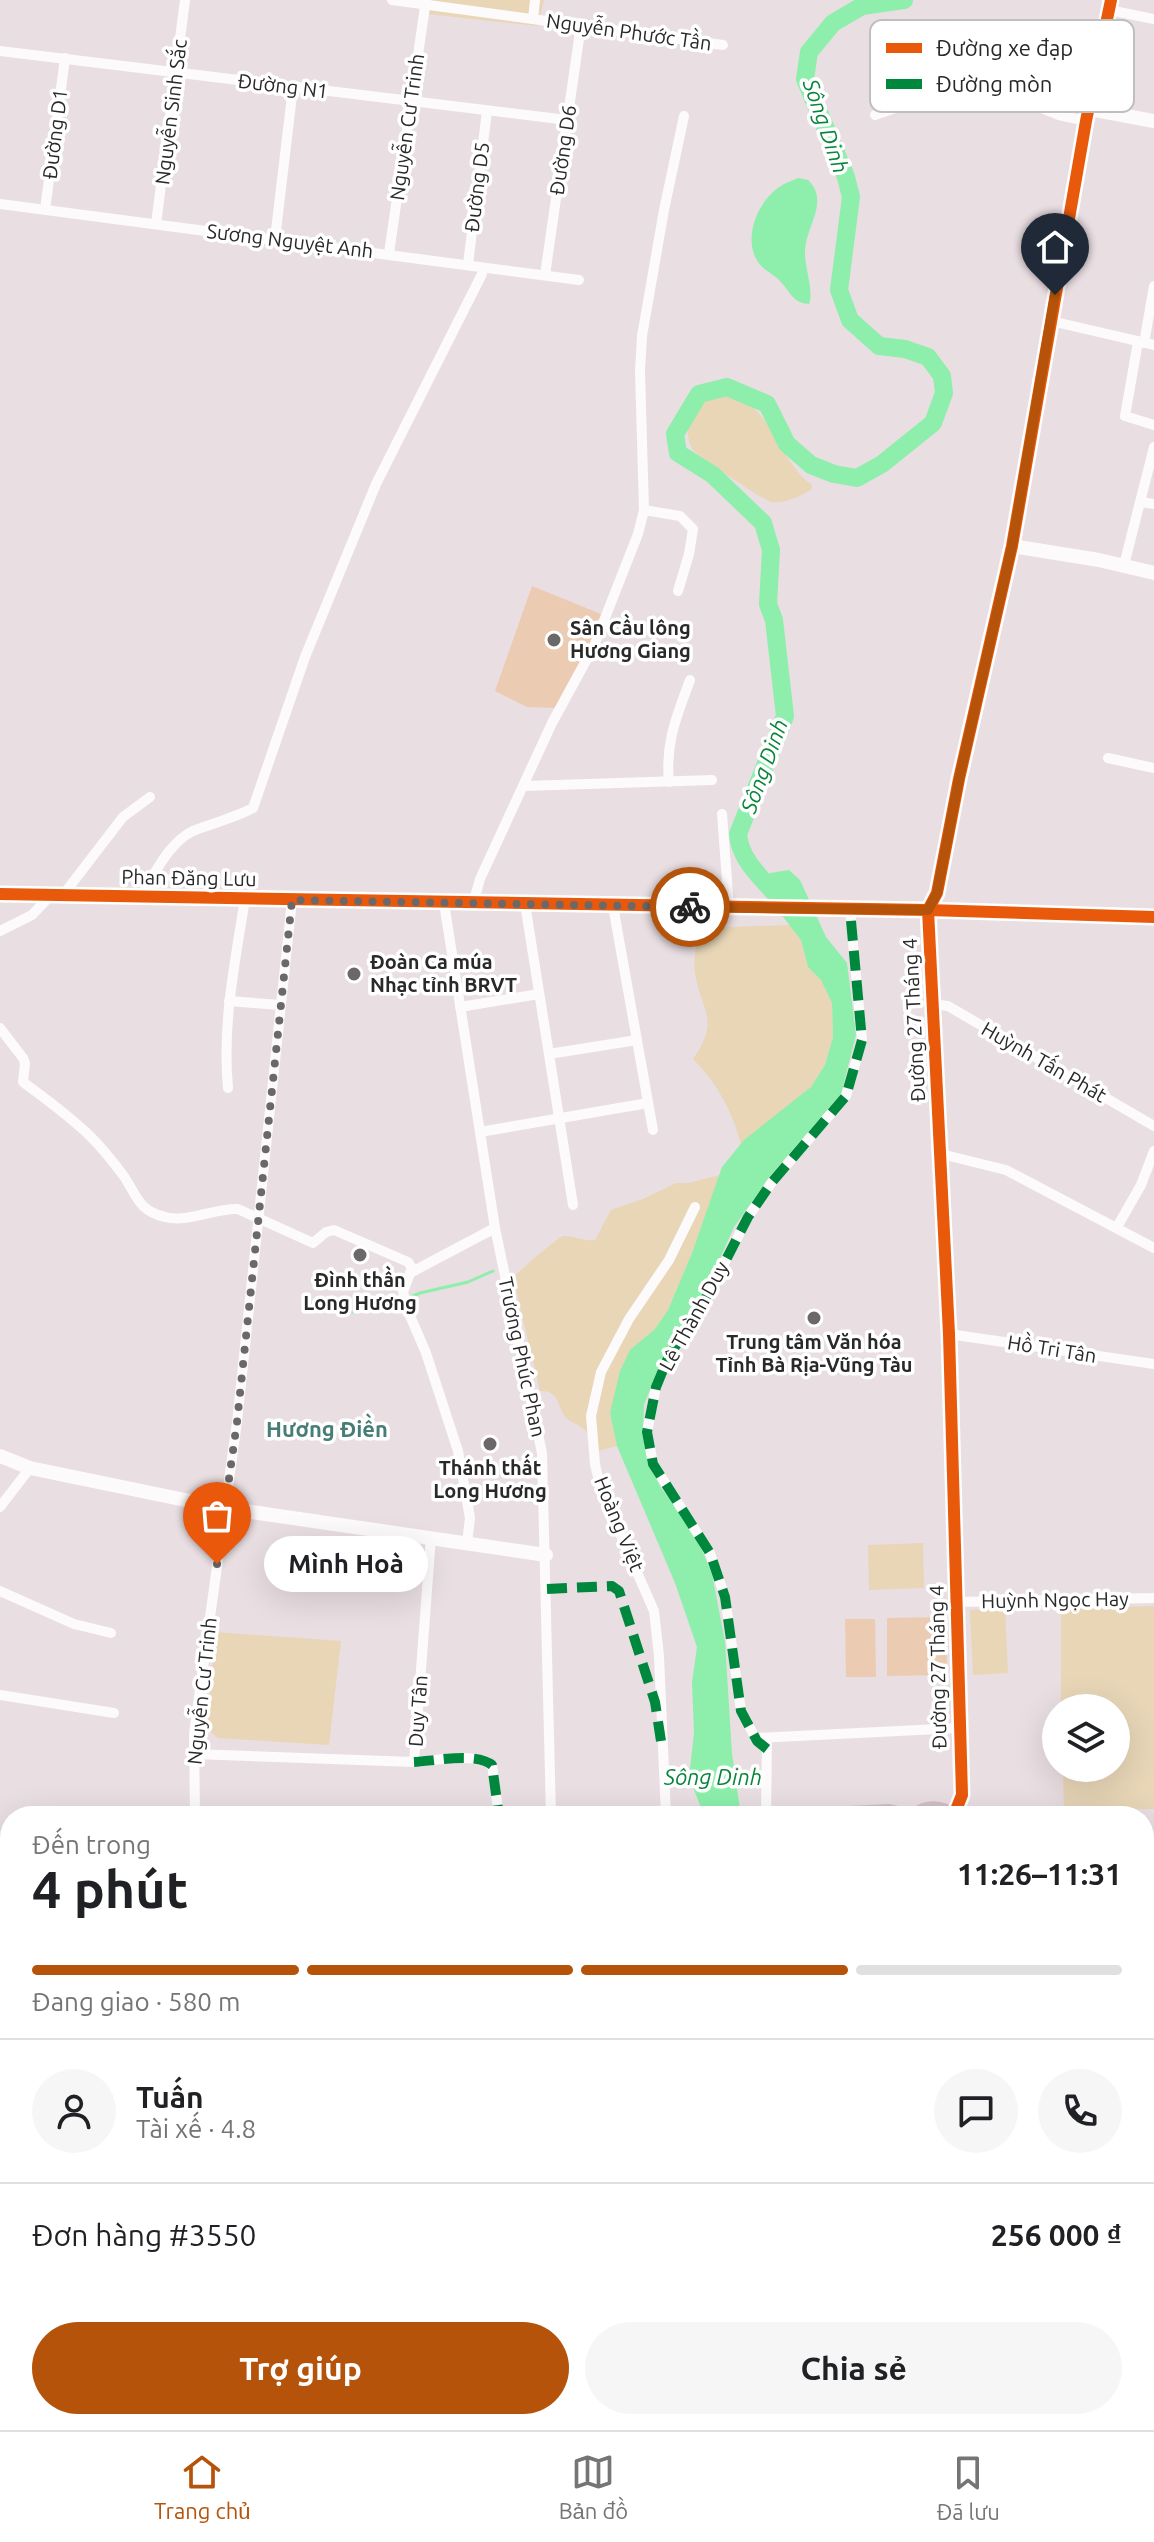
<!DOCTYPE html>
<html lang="vi">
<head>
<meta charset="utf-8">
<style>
	body { margin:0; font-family:Ubuntu,sans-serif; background:#f6f6f6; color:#202124; height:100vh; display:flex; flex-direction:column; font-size:30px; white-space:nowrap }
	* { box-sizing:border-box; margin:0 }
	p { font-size:26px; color:#757577 }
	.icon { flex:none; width:44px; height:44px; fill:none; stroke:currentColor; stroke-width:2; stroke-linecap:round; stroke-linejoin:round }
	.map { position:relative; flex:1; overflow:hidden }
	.panel { position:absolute; left:0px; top:1806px; width:1154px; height:624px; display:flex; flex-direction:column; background:#fff; border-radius:32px 32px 0 0; box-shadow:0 8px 32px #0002 }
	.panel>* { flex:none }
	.fabs { position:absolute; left:1042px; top:1694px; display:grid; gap:16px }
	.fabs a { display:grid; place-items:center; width:88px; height:88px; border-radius:50%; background:#fff; box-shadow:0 8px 32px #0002; font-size:40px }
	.pin { position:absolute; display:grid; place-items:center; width:68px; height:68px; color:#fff; margin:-82px -34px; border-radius:50% 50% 50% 0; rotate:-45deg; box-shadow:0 0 8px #0007 }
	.pin .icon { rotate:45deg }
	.courier { position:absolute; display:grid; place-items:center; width:80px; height:80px; margin:-40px; border:6px solid #b45309; border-radius:50%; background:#fff; color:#222; box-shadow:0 2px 10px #0007 }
	.bubble { position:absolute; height:56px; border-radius:28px; background:#fff; box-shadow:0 8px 32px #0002; font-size:26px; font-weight:700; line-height:56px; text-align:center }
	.head em { font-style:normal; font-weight:700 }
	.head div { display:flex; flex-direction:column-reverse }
	.head { display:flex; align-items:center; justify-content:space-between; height:136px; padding:0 32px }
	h1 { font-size:52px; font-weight:700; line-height:60px }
	.bar { display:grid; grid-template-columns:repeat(4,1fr); gap:12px 8px; align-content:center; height:96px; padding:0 32px }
	.bar i { height:10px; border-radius:6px; background:#e0e0e0 }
	.bar .on { background:#b45309 }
	.bar p { grid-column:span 4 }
	.line { display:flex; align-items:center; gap:20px; padding:0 32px; border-top:2px solid #e0e0e0 }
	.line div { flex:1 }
	.round { display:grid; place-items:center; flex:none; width:84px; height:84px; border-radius:42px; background:#f6f6f6 }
	.action { display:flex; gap:16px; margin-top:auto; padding:16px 32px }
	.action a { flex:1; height:92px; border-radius:48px; background:#b45309; color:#fff; font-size:32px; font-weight:700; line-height:92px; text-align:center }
	.action a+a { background:#f6f6f6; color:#202124 }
	.tabs { display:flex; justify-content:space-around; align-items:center; height:112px; border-top:2px solid #e0e0e0; background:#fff; font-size:22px; color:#757577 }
	.tabs a { display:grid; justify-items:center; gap:4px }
	.tabs .on { color:#b45309 }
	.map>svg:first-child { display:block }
	.green { fill:#e8d6b7 }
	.pitch { fill:#eccbb3 }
	.water { fill:#8defab }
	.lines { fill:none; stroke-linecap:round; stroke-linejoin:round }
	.stream { stroke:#8defab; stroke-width:3 }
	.river { stroke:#8defab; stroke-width:18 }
	.street { stroke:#fcfafb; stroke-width:10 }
	.secondary { stroke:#fcfafb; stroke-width:14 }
	.primary { stroke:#d1bec2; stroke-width:16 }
	.highway { stroke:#d2bec9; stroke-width:18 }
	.quiet { stroke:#00873e; stroke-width:10; stroke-dasharray:20 10; stroke-linecap:butt }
	.cycleway-casing { stroke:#fff; stroke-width:17 }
	.cycleway { stroke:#e8590c; stroke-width:12 }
	.done { stroke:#6c686a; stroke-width:8; stroke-dasharray:0 14.4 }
	.route { stroke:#b45309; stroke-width:10 }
	.poi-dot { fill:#6c686a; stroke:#fff; stroke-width:3 }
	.labels { text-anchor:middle; stroke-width:7; stroke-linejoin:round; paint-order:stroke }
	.street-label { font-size:20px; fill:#292929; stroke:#fff }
	.poi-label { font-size:20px; font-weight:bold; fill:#292929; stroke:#fff }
	.water-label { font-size:22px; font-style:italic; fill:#078539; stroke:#fff }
	.neighbourhood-label { font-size:22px; font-weight:bold; fill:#477d76; stroke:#fff }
	.key { fill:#fff; stroke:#bfbfbf; stroke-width:2 }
	.key-label { font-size:22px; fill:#292929 }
</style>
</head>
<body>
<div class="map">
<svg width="1154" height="2430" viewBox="0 0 1154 2430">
	<rect width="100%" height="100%" fill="#e9dee2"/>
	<g class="green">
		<path d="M413 0H544L538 26 427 14Z"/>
		<path d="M725 392C771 402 777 460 812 485V489C801 496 785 504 771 502 765 501 696 455 693 450 678 426 697 391 725 392Z"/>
		<path d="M790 925 801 940 808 967 821 980 832 1003 833 1037 825 1065 811 1087 741 1145C733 1112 717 1083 693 1059 721 1020 701 1011 695 973 693 958 697 942 699 928Z"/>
		<path d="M720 1175 692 1253 668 1310 655 1329 642 1340 610 1413 617 1446 598 1451C591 1445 591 1436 585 1430 579 1424 568 1422 564 1415 556 1402 559 1391 540 1391L513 1277C520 1271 558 1237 563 1236 574 1235 584 1242 595 1240L611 1210 643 1199 676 1183H689Z"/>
		<path d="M923 1543 924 1588 869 1590 868 1545Z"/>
		<path d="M1154 1606V1809H1118L1113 1816H1064L1063 1768H1116V1708H1061V1609Z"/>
		<path d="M1005 1608 1008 1673 973 1675 970 1610Z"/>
		<path d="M216 1632 341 1641 329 1745 218 1738 206 1728Z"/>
		<path d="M432 2420H591L587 2430H428Z"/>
		<path d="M624 2420H841L852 2430H622Z"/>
		<path d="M1060 2420H1127L1137 2430H1067Z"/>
	</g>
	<g class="pitch">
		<path d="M532 586 606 616 558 708 527 707 495 691Z"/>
		<path d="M946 1617 947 1675 887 1676V1618Z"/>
		<path d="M845 1619H875L876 1677H846Z"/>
	</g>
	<g class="water">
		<path d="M798 178 808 180C831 202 804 228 805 253 805 269 814 291 809 304 793 303 790 292 781 282 774 274 764 271 758 262 742 238 758 200 781 186 786 182 793 181 798 178Z"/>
		<path d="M789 870 800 880 826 937 847 963 856 1035 841 1094 770 1176 734 1227 705 1292 661 1361 644 1405 643 1429 649 1463 661 1488 693 1529 712 1574 725 1642 732 1754 741 1816H700V1805L689 1777 694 1733 692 1682 697 1647 675 1583 617 1446 610 1413 620 1371 630 1350 655 1329 668 1310 692 1253 722 1167 744 1140 811 1087 825 1065 833 1037 832 1003 821 980 808 967 801 940 763 891 770 873Z"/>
		<path d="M841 2420H1013L1024 2430H852Z"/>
	</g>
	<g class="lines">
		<path class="stream" d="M350 1312 377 1310 420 1293 468 1282 493 1271"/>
		<path class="river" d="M782 902C765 880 740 862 738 834L785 716 774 620 768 604 771 550 763 523 713 475 678 453 675 434 699 394 727 387 767 404 787 444 811 465 834 474 857 478 882 464 933 423 944 393 942 376 928 357 905 349 879 346 850 320 839 290 851 197 846 177 805 79 809 52 833 23 862 6 904 0"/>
		<g class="street">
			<path d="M392 0 723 45"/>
			<path d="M1109 10 1154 19"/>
			<path d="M533 19 535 0"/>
			<path d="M0 51 567 120"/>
			<path d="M875 115 910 103 991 95 1017 98 1059 115 1086 121"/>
			<path d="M0 204 579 280"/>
			<path d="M45 210 65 58"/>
			<path d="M156 224 185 0"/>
			<path d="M275 239 293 87"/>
			<path d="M389 253 426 0"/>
			<path d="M468 264 487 111"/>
			<path d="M545 275 581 25"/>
			<path d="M1051 321 1154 345"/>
			<path d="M1138 342 1125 416 1154 425"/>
			<path d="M1144 343 1154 286"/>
			<path d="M1141 502 1154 504"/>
			<path d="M644 510 680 516 693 529 689 554 678 591"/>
			<path d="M1124 565 1154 447"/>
			<path d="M1108 758 1154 768"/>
			<path d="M669 782C665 742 677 716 690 680"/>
			<path d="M524 786 712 780"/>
			<path d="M722 814 729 907"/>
			<path d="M63 895 123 817 150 797"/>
			<path d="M141 896C154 875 169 842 193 831 213 823 234 818 253 808L305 657 376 484 482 274"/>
			<path d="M444 903 495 1228 542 1453 551 1816"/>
			<path d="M473 904 480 879 552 723 594 646 638 534 644 510 640 371 642 336 664 210 684 116"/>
			<path d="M525 904 573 1205"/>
			<path d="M613 906 653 1130"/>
			<path d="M0 931 32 915 51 895"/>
			<path d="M229 1001 280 1005"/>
			<path d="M932 1004 948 1006 1154 1126"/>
			<path d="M460 1007 539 994"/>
			<path d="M0 1028 23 1058 25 1063 23 1082C46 1099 71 1117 91 1137 102 1148 114 1163 123 1175 137 1195 138 1211 165 1217 189 1223 214 1208 238 1209L313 1243 326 1232 334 1230 408 1262 412 1268 403 1292 408 1311 426 1353 458 1451 470 1518 467 1543"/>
			<path d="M549 1054 637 1040"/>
			<path d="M228 1088C222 1024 235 962 245 899"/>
			<path d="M480 1132 648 1103"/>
			<path d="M941 1154 1006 1170 1154 1248"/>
			<path d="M1117 1227 1141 1185 1154 1151"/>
			<path d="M410 1273 495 1228"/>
			<path d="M949 1334 1154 1364"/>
			<path d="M0 1507 30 1468"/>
			<path d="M0 1591 74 1624 111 1633"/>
			<path d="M956 1602 1154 1598"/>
			<path d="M0 1695 114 1713"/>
			<path d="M755 1738 959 1728"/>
			<path d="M767 1749 757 1741 741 1711 725 1597 710 1553 653 1464 647 1432 656 1387 668 1358 710 1291 748 1217 772 1182 846 1096 862 1040 850 910"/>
			<path d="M194 1754 414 1762 431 1537"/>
			<path d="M414 1762C435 1761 476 1752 492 1765L499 1816"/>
			<path d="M195 1816 194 1733 237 1422 292 900"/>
			<path d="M666 1816 659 1656 654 1611 601 1490 595 1464 591 1416 601 1372 629 1319 669 1260 695 1207"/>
			<path d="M714 1816 766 1813 788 1816"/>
			<path d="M766 1816 767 1743"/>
			<path d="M1144 2034 1154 2033"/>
			<path d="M0 2117H10"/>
			<path d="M1144 2232 1154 2231"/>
			<path d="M0 2348 10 2343"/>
			<path d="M1144 2415 1154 2425"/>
			<path d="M226 2420 255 2430"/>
			<path d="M270 2420 299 2430"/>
			<path d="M1048 2420 1055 2430"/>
			<path d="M418 2430 421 2420"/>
			<path d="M619 2430 622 2420"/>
		</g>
		<g class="secondary">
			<path d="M1090 109 1154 121"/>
			<path d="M1012 546 1099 560 1154 573"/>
			<path d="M0 894 928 910 1154 917"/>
			<path d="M0 1456 30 1468 224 1508 546 1555"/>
			<path d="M954 1815 962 1795 949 1334 928 910 937 893 959 779 1012 546 1086 121 1111 0"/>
		</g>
		<g class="primary">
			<path d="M811 1816 889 1812 906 1816"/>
			<path d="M915 1816C928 1806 941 1808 954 1816"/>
			<path d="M1144 1843 1154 1844"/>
			<path d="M0 1954 10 1952"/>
			<path d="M0 1970 10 1968"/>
		</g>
		<g class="highway">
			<path d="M0 2372 10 2376"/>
			<path d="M0 2393 10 2397"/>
			<path d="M75 2420 103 2430"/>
			<path d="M134 2420 162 2430"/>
		</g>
		<g class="quiet">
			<path d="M547 1589 612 1586 619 1591 655 1702 661 1741"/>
			<path d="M767 1749 757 1741 741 1711 725 1597 710 1553 653 1464 647 1432 656 1387 668 1358 710 1291 748 1217 772 1182 846 1096 862 1040 850 910"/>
			<path d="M414 1762C435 1761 476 1752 492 1765L499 1816"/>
		</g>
		<g class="cycleway-casing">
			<g id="cycleway">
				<path d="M0 894 928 910 1154 917"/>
				<path d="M954 1815 962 1795 949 1334 928 910 937 893 959 779 1012 546 1086 121 1111 0"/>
			</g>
		</g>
		<use href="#cycleway" class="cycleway"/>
	</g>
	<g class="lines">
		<path class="done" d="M217 1564 237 1422 292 900 690 907"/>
		<path class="route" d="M690 907 928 910 937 893 959 779 1012 546 1055 295"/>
	</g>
	<g class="poi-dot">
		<circle cx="554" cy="640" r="8"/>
		<circle cx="354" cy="974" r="8"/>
		<circle cx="360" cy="1255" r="8"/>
		<circle cx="814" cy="1318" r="8"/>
		<circle cx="490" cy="1444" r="8"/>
	</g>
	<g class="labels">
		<g class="street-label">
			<text transform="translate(629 32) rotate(8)" y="7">Nguyễn Phước Tần</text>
			<text transform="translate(283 86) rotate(7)" y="7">Đường N1</text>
			<text transform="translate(171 112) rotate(-83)" y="7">Nguyễn Sinh Sắc</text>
			<text transform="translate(407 127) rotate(-82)" y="7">Nguyễn Cư Trinh</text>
			<text transform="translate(55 134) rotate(-83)" y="7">Đường D1</text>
			<text transform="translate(563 150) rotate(-82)" y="7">Đường D6</text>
			<text transform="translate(477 187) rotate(-83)" y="7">Đường D5</text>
			<text transform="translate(290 241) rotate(7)" y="7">Sương Nguyệt Anh</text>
			<text transform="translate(189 878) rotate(1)" y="7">Phan Đăng Lưu</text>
			<text transform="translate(914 1020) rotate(-93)" y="7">Đường 27 Tháng 4</text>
			<text transform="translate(1044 1062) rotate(30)" y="7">Huỳnh Tấn Phát</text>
			<text transform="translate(694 1316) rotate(-61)" y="7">Lê Thành Duy</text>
			<text transform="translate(1052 1349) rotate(9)" y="7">Hồ Tri Tân</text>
			<text transform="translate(522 1357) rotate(78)" y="7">Trương Phúc Phan</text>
			<text transform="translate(619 1524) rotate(68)" y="7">Hoàng Việt</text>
			<text transform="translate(1055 1600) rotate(-1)" y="7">Huỳnh Ngọc Hay</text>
			<text transform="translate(938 1667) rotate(-91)" y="7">Đường 27 Tháng 4</text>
			<text transform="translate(202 1691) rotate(-84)" y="7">Nguyễn Cư Trinh</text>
			<text transform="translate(418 1711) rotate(-86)" y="7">Duy Tân</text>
		</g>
		<g class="poi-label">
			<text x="570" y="635" text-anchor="start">Sân Cầu lông<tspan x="570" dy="23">Hương Giang</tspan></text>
			<text x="370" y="969" text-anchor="start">Đoàn Ca múa<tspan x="370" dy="23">Nhạc tỉnh BRVT</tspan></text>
			<text x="360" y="1287">Đình thần<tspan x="360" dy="23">Long Hương</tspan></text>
			<text x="814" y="1349">Trung tâm Văn hóa<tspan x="814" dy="23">Tỉnh Bà Rịa-Vũng Tàu</tspan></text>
			<text x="490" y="1475">Thánh thất<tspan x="490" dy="23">Long Hương</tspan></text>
		</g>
		<g class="water-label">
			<text transform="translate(826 126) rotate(71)" y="8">Sông Dinh</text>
			<text transform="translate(764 766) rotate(-70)" y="8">Sông Dinh</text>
			<text x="713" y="1785">Sông Dinh</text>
		</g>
		<g class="neighbourhood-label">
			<text x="327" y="1437">Hương Điền</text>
		</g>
	</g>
	<rect x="870" y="20" width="264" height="92" rx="12" class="key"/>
	<rect x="886" y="43" width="36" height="10" fill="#e8590c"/>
	<rect x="886" y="79" width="36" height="10" fill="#00873e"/>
	<g class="key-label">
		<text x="936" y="56">Đường xe đạp</text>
		<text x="936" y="92">Đường mòn</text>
	</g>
</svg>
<div class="fabs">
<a><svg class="icon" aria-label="layers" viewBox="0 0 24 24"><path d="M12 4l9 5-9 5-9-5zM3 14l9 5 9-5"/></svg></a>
</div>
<div class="pin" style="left:217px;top:1564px;background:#ea580c"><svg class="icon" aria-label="bag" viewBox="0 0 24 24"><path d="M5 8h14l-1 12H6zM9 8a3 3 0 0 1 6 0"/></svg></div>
<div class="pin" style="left:1055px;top:295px;background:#1f2937"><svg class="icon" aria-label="home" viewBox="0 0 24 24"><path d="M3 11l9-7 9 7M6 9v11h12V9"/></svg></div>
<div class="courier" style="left:690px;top:907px"><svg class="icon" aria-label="bike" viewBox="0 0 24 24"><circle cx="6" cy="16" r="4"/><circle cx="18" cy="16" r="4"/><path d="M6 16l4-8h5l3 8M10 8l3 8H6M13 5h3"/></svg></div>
<div class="bubble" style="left:264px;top:1536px;width:164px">Mình Hoà</div>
<section class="panel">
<div class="head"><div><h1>4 phút</h1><p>Đến trong</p></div><em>11:26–11:31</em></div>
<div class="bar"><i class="on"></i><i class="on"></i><i class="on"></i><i></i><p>Đang giao · 580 m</p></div>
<div class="line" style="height:144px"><a class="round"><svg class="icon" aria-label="person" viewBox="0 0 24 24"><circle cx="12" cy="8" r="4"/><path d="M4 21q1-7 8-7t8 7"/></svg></a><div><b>Tuấn</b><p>Tài xế · 4.8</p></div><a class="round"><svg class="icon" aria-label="chat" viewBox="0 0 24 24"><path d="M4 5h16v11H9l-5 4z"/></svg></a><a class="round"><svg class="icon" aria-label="phone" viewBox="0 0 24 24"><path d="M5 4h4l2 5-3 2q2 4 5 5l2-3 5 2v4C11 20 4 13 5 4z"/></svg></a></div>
<div class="line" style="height:104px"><div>Đơn hàng #3550</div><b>256 000 ₫</b></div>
<div class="action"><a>Trợ giúp</a><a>Chia sẻ</a></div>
</section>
</div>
<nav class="tabs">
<a class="on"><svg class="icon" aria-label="home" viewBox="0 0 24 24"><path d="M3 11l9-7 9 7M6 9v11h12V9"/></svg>Trang chủ</a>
<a><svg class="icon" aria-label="map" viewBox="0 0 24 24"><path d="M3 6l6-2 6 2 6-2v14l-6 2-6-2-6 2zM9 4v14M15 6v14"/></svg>Bản đồ</a>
<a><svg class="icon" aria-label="saved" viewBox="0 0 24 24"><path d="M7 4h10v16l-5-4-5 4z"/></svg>Đã lưu</a>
</nav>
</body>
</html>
